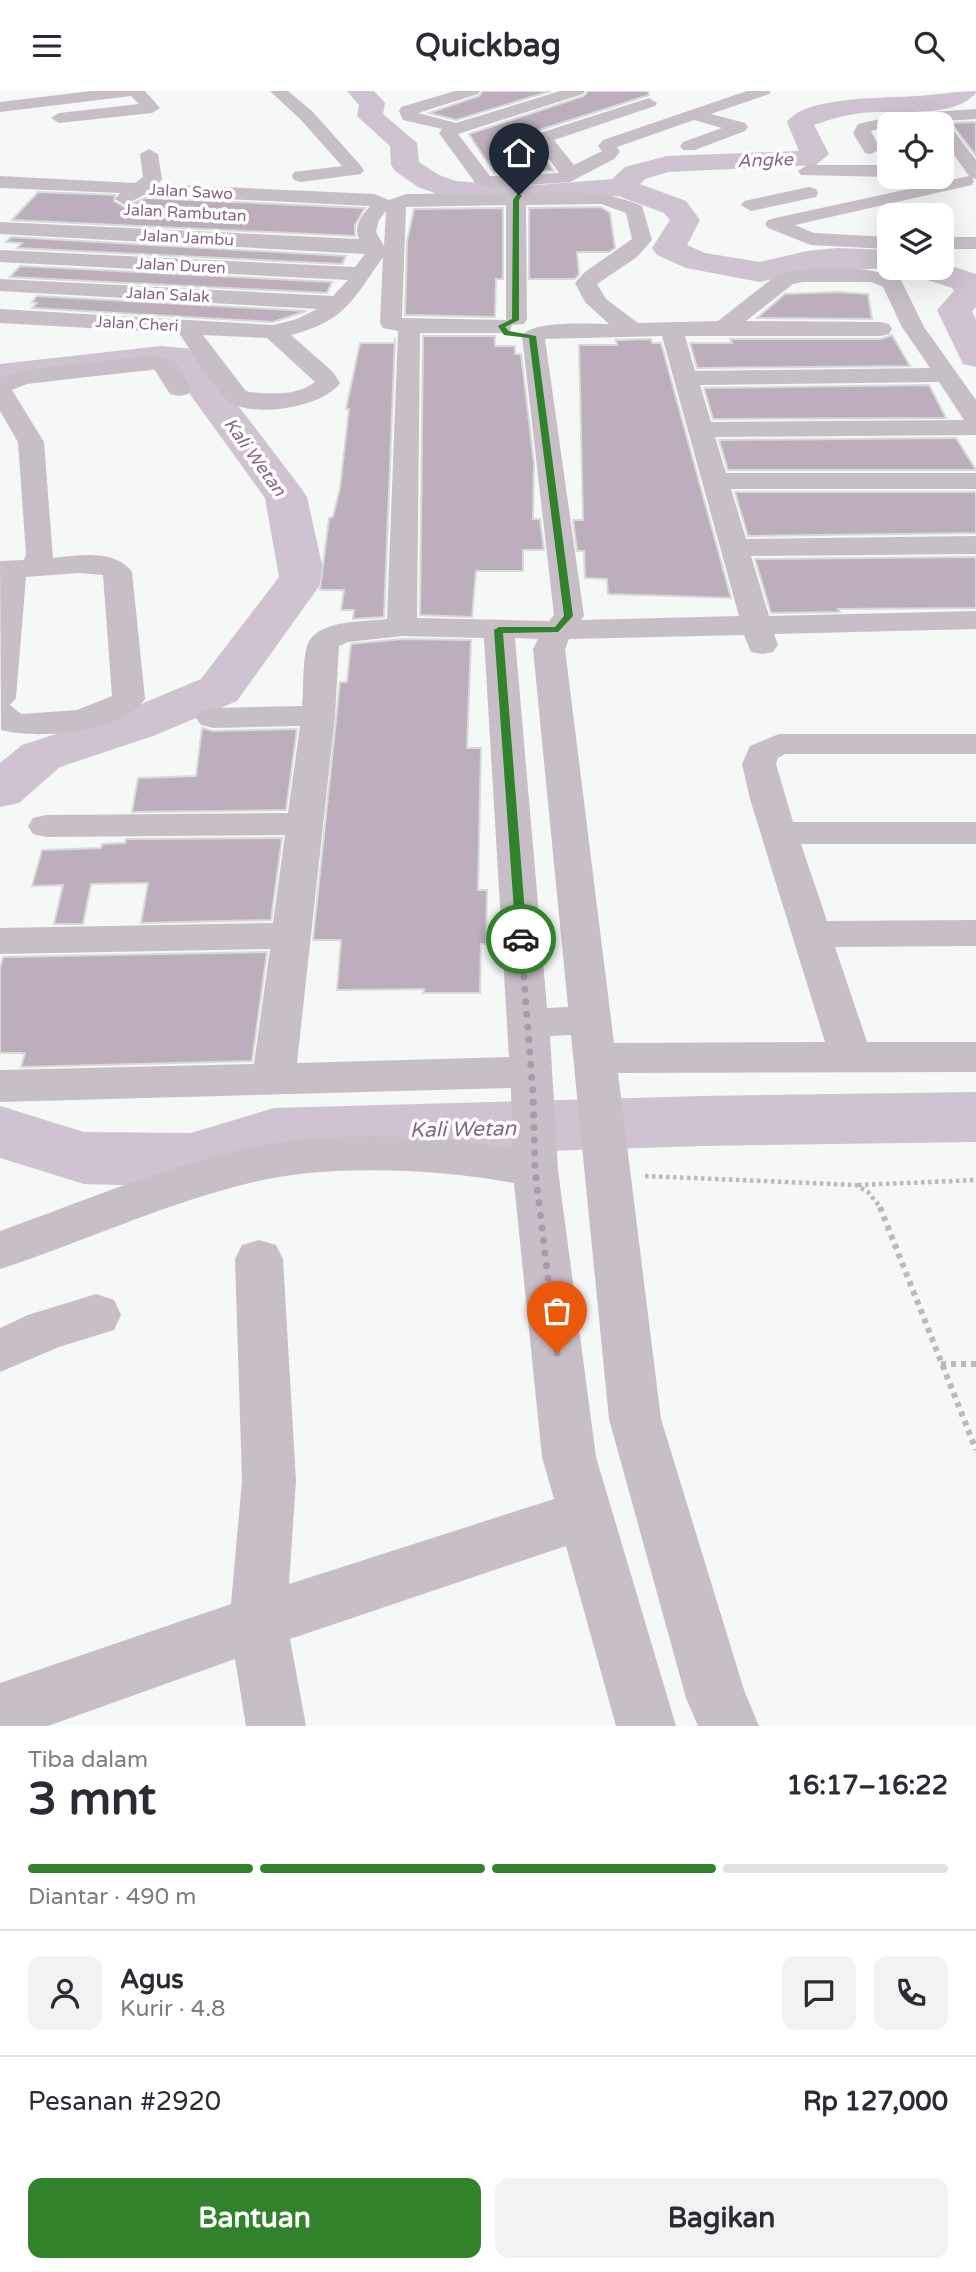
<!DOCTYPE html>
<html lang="id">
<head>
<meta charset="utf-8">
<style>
	body { margin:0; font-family:"Varela Round",sans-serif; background:#f2f2f3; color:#2b2b33; height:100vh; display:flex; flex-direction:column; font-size:26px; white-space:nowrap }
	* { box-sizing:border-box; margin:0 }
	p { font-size:23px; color:#7c7c81 }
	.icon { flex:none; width:38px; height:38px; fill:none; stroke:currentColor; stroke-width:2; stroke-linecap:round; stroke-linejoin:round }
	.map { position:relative; height:1635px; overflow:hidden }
	.panel { display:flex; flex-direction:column; background:#fff; flex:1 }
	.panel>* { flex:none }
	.controls { position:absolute; left:877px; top:21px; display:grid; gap:14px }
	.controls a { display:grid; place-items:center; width:77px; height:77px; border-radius:14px; background:#fff; box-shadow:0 7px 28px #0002; font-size:35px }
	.pin { position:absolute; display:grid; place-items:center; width:60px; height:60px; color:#fff; margin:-72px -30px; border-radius:50% 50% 50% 0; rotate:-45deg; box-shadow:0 0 7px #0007 }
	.pin .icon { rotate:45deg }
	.courier { position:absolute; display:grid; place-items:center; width:70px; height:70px; margin:-35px; border:5px solid #31822a; border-radius:50%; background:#fff; color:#222; box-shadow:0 2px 9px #0007 }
	.summary em { font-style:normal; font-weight:800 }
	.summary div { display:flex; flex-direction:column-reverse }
	.summary { display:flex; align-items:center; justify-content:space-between; height:119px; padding:0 28px }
	h1 { font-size:46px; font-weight:800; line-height:52px }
	.bar { display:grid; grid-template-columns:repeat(4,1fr); gap:10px 7px; align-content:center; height:84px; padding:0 28px }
	.bar i { height:9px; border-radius:5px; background:#e1e1e2 }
	.bar .active { background:#31822a }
	.bar p { grid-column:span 4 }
	.line { display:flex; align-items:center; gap:18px; padding:0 28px; border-top:2px solid #e1e1e2 }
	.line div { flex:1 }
	.round { display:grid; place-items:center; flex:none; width:74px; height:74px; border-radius:14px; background:#f2f2f3 }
	.cta { display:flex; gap:14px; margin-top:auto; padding:14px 28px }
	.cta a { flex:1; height:80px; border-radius:14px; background:#31822a; color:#fff; font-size:28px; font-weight:800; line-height:80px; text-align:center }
	.cta a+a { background:#f2f2f3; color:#2b2b33 }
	header { display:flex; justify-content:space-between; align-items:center; height:91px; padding:0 28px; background:#fff; font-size:32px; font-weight:800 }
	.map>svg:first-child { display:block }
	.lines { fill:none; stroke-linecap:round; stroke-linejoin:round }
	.river { fill:#cfc2d1; fill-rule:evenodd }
	.building { fill:#bcaebc; stroke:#d7dad9; stroke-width:2 }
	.path-far1 { stroke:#bfb7be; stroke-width:4.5; stroke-dasharray:3.5 3.5; stroke-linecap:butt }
	.path { stroke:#bfb7be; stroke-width:6; stroke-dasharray:5 5; stroke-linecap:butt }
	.minor { fill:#c8bec7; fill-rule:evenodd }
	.route { fill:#31822a }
	.done { stroke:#ae98ad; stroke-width:7; stroke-dasharray:0 12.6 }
	.labels { text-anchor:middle; stroke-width:7; stroke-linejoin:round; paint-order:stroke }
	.far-street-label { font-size:16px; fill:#886585; stroke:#fff }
	.far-water-label { font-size:18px; font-style:italic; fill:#87668b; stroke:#fff }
	.water-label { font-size:21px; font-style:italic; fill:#87668b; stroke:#fff }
</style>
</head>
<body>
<header><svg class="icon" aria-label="menu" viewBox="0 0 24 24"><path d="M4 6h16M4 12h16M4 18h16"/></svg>Quickbag<svg class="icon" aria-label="search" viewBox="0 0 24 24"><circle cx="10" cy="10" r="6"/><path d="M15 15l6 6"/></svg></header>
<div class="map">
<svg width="976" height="1635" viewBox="0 0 976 1635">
	<rect width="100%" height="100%" fill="#f5f8f7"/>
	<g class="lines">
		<g class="river">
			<path d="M347 0H374L385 12 383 23 417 52 419 71 439 84 456 90 525 95 612 88 625 76 667 65 799 60 787 31C805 5 888 7 917 5 937 4 956 0 976 0V2C953 29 893 18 861 22 845 24 830 28 814 34L829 63 816 74 668 81 645 88 640 93 686 110 700 129 687 154 705 162 760 171 807 160 837 157 889 159V177H897L807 180 760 191 686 177 657 164 652 157 670 129 664 122 618 105 525 113 473 111 440 104 418 96 395 80 391 74 390 55 357 25 359 14Z"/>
			<path d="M942 172 976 183V216L972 220 976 229V276L963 273 937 219 954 200 952 197 912 184 907 177H942Z"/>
			<path d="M161 255 195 258 301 397 307 406 325 487 237 610 153 645 60 676 19 712 0 716V672L22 654 117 623 201 588 279 486 265 407 171 277 0 295V273Z"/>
			<path d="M976 1001V1051L702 1055 275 1069 191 1096 84 1093 0 1067V1015L84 1041 191 1042 274 1017 702 1005Z"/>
		</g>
	</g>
	<g class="building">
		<path d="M483 0H551L456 29 429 22 479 5Z"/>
		<path d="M588 0H648L649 4 536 40 530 45 554 80 494 82 469 43 584 5Z"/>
		<path d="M976 31V65L951 32Z"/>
		<path d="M38 101 115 104 114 110 124 116 145 107 365 117 355 134V145L12 129Z"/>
		<path d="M601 116 610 122 615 157 609 161H577L579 183 575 188H529V117Z"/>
		<path d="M503 117V188H496L495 226 405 224 407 150 414 118Z"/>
		<path d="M11 146 346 165 342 173 17 157 22 152 6 151Z"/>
		<path d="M20 175 332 191 327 202 10 186Z"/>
		<path d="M837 201 868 203 872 228 757 227 785 203Z"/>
		<path d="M37 205 307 220 273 231 32 217 37 212 32 211Z"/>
		<path d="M892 244 910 275 697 277 690 252H732L730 248H881Z"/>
		<path d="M423 245H495V255H515V263H521L534 372 533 428H540L544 459H523V480H476L472 526 420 524Z"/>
		<path d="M395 247 384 526 353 528 354 519H341L344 499H320L329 427 333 426 340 397 349 318H346L360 252H395Z"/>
		<path d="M651 248 652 252H661L731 507 608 503 607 488 585 487 584 460H577L573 429H583L579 254H617L616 249Z"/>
		<path d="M929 294 946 327 713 328 704 297Z"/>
		<path d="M956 347 976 379H728L719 349Z"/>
		<path d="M735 401H976V442L748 445Z"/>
		<path d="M976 466V517L838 518 840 521 771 522 755 468Z"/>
		<path d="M402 548 471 549 467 657H481L478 799H487L486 853H481L480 902H423L424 898 337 899 341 849H313L340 591H347L351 553Z"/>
		<path d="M202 637 213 640 297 638 286 719 132 721 138 687 196 685Z"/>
		<path d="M282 747 271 829 141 832 148 792 91 793 83 833H54L63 794 32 795 42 759 101 757 102 753 125 752 126 748Z"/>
		<path d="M267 861 252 970 21 976 25 962H0V877L3 866Z"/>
	</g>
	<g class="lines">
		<g class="path-far1">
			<path d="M645 1085 856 1094 868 1101 881 1117"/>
			<path d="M858 1094 976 1089"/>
		</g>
		<g class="path">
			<path d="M880 1116 976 1359"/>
			<path d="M941 1273H976"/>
		</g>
		<g class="minor">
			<path d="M91 0H145L160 17 152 22 59 32 51 27 59 22 139 13 131 5 0 21V11Z"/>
			<path d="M270 0H288L313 21 361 75 364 79 361 83 301 91 294 89 292 85 294 81 342 75 301 29Z"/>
			<path d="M455 0H480L478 3 418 22 456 32 560 0H585L583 3 458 43 490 85 559 82 534 47 537 43 643 9 649 7 657 12 655 15 554 49 574 74 602 60 598 55 603 49 747 0H771L769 3 711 23 745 32 748 36 745 40 695 59H683L680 55 683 51 722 37 694 29 617 56 620 61 614 68 570 91 489 97 476 93 439 42 442 38 403 29 399 20 401 16Z"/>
			<path d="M976 18V28L889 33V36L871 40 880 58 871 63 865 62 853 42 858 33 903 23Z"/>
			<path d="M942 31 948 32 976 69V88L972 87 974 90 972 94 795 134 814 142 889 146V158L811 154 768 137 765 133 768 129 775 127 969 85 942 47V33H935Z"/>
			<path d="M149 58 158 63 162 88 158 93 374 103 389 109 406 103 511 102 519 99 526 102C569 102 602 98 642 115L652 149 637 166 597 193 606 208 638 232 718 230 778 183C816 174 864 174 900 187L924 236 976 309V344L715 346 726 382H976V398H731L746 448 976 445V463L751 465 769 525 976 520V538L774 543 778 554 773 561 762 563 751 561 744 544 569 548 565 558 614 952 825 951 750 708 742 673 750 655 779 643H976V663H785L778 667 776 673 793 731H976V753H801L827 830 976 829V855L835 856 867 951H976V981L618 982 661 1328 744 1599 759 1635H698L686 1607 609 1328 571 944 550 945 558 1079 596 1366 676 1635H616L566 1455 290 1548 306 1635H246L235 1568 48 1635H0V1592L231 1513 242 1390 235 1168 242 1154 259 1149 276 1154 283 1168 296 1390 289 1493 554 1408 542 1366 514 1092C440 1078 331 1073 258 1090 169 1110 86 1150 0 1178V1140C86 1109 173 1072 263 1054 339 1040 436 1044 512 1057L511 997 0 1011V979L254 973 270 858 0 863V837L273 832 285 744 46 746 33 743 28 735 33 727 46 724 288 722 300 635 213 637 201 634 196 627 201 620 213 617 302 615C304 597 302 573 307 555 316 528 364 531 387 528L398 240 383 237 380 232 383 166C353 208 346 230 291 244L333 281 340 292C324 316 250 329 227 309 214 298 190 258 179 242L0 232V218L273 234 297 228 317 218 0 200V188L333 205 348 189 0 171V159L355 176 365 163 0 143V131L359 148C353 135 362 125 370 115L144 104 125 114 115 108 120 102 0 97V85L135 92 143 86 140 63ZM601 113 626 122 632 148 585 181 575 192 585 211 609 233C589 233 533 229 522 245L554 524 549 530 417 527 420 242H502L510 240 512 234 524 233 527 228 526 114ZM506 114V229L402 227 406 116ZM386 120 384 155 376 141 379 129ZM803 191H871L883 196 902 236 930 277 695 280 685 245H881L889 243 892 238 889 233 881 231 746 230 793 193ZM203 244 267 247 315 291C297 305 272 303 249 301L245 299ZM662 245 739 525 581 529 584 525 545 248ZM939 291 964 329 711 331 700 294ZM402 545 484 547 509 966 297 972 335 625 339 555 348 551ZM515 547 538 548 533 558 568 916 547 917Z"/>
			<path d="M807 74H889V86L801 84 798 80Z"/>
			<path d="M809 96 816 98 818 102 816 106 751 120 741 114 744 110Z"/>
			<rect x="942" y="146" width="34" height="12"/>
			<path d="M154 264 174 269 191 298 188 303 179 305 170 303 154 278 27 293 12 299 44 351 53 467C78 464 116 458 132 481L145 608C122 642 38 649 1 639L0 470 24 469 26 463 18 351 0 320V287L23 279ZM79 482 103 484 112 605 77 619 21 623 10 614 16 607 26 486Z"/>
			<path d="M96 1203 114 1209 121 1224 114 1239 59 1256 0 1281V1237L28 1224Z"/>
		</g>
	</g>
	<path class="route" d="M517 103 522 104 519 109V229L505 236 509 240 536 245 573 525 558 541 503 542 527 848 521 852 516 848 494 539 499 536H555L564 525 529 247 504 244 498 235 512 228 513 109Z"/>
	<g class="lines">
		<path class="done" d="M521 848 533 1003 535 1079 557 1262"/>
	</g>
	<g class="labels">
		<g class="far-street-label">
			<text transform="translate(191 100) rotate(3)" y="6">Jalan Sawo</text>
			<text transform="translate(185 121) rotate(3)" y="6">Jalan Rambutan</text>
			<text transform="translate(187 146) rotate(3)" y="6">Jalan Jambu</text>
			<text transform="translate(181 174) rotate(3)" y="6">Jalan Duren</text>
			<text transform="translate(168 203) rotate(3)" y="6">Jalan Salak</text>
			<text transform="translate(137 232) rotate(3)" y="6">Jalan Cheri</text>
		</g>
		<g class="far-water-label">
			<text transform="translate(765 69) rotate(-2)" y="6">Angke</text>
			<text transform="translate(255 366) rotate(54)" y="6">Kali Wetan</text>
		</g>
		<g class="water-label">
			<text transform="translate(463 1038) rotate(-1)" y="7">Kali Wetan</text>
		</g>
	</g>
</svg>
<div class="controls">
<a><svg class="icon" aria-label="locate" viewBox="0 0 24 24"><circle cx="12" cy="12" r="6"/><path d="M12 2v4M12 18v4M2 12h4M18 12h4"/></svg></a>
<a><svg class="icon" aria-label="layers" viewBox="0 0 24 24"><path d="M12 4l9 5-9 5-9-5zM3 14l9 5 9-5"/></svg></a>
</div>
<div class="pin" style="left:557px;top:1262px;background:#ea580c"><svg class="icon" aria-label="bag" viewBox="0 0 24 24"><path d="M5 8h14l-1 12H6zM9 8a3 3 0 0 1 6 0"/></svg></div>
<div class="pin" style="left:519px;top:104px;background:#1f2937"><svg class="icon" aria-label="home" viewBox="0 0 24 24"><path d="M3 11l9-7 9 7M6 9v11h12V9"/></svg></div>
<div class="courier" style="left:521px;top:848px"><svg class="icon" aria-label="car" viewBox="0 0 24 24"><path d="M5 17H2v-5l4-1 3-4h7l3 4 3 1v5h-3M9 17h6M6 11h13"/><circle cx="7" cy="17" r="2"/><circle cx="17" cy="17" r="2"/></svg></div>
</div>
<section class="panel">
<div class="summary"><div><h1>3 mnt</h1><p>Tiba dalam</p></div><em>16:17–16:22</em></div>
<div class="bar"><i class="active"></i><i class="active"></i><i class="active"></i><i></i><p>Diantar · 490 m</p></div>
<div class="line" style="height:126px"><a class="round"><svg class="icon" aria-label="person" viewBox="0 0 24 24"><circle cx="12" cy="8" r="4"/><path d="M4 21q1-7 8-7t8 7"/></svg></a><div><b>Agus</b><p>Kurir · 4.8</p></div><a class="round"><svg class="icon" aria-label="chat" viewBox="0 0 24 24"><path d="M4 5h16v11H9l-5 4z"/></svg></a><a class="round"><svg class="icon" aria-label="phone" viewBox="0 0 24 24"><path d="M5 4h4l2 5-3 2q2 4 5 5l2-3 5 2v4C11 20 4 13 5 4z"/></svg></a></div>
<div class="line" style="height:91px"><div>Pesanan #2920</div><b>Rp 127,000</b></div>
<div class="cta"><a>Bantuan</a><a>Bagikan</a></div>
</section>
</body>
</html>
